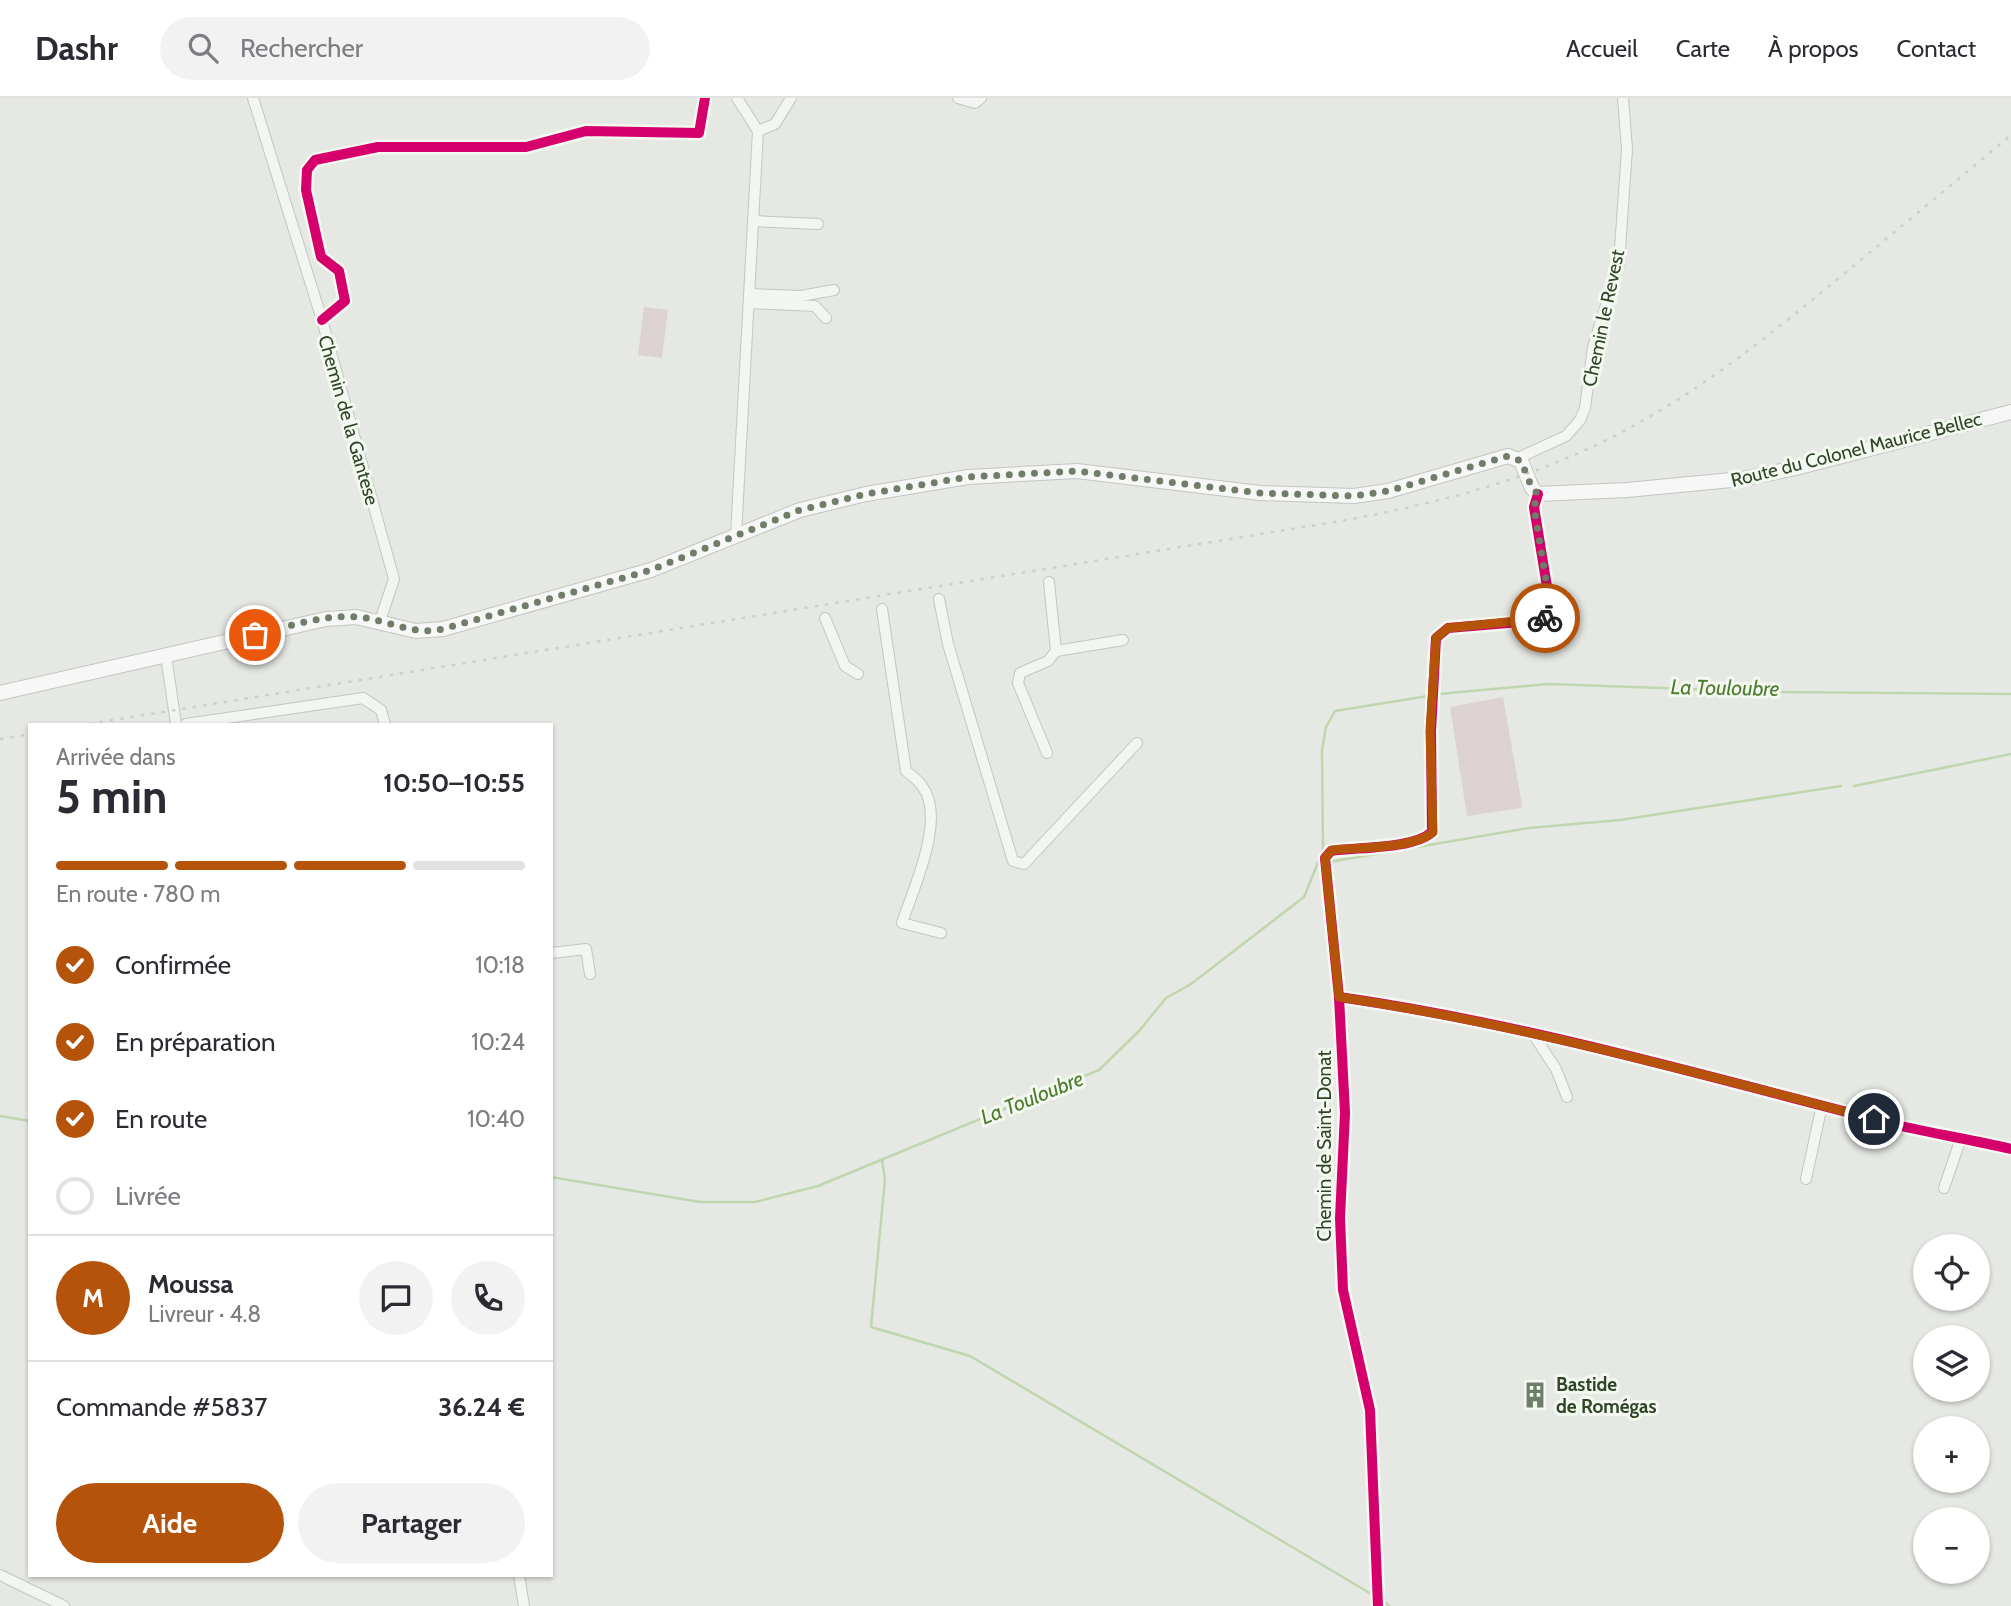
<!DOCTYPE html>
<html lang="fr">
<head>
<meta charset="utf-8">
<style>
	body { margin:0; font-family:Cabin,sans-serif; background:#f2f2f3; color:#2b2b33; height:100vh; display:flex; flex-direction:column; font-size:26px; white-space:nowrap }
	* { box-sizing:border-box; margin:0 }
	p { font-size:23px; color:#7c7c81 }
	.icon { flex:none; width:38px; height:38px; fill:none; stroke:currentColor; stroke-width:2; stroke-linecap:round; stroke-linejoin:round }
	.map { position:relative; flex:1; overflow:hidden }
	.sheet { position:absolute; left:28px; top:625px; width:525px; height:854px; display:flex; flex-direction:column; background:#fff; border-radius:0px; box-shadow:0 2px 5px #0004 }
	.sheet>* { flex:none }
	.controls { position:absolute; left:1913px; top:1136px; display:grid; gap:14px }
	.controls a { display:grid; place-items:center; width:77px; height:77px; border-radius:50%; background:#fff; box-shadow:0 2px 5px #0004; font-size:35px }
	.pin { position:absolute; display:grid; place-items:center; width:60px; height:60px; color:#fff; margin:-30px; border:4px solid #fff; border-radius:50%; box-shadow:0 2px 7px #0007 }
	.courier { position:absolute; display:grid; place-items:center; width:70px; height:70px; margin:-35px; border:5px solid #b45309; border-radius:50%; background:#fff; color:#222; box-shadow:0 2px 9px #0007 }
	.head em { font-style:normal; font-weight:800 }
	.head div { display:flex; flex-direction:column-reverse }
	.head { display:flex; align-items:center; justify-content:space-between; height:119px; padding:0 28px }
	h1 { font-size:46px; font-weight:800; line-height:52px }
	.bar { display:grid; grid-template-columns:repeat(4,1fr); gap:10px 7px; align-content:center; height:84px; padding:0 28px }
	.bar i { height:9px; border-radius:5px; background:#e1e1e2 }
	.bar .selected { background:#b45309 }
	.bar p { grid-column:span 4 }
	.line { display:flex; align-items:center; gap:18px; padding:0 28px; border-top:2px solid #e1e1e2 }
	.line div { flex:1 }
	.round { display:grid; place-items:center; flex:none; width:74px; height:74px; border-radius:37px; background:#f2f2f3 }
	ol { padding:0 28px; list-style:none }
	li { display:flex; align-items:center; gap:21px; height:77px }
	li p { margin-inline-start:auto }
	li .icon { padding:7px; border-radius:50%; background:#b45309; color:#fff; stroke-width:4 }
	li:last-child { color:#7c7c81 }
	li i { width:38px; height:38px; border:4px solid #e1e1e2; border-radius:50% }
	.primary-button { display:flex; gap:14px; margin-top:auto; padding:14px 28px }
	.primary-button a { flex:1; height:80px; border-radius:42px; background:#b45309; color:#fff; font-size:28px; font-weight:800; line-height:80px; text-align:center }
	.primary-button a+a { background:#f2f2f3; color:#2b2b33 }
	header { display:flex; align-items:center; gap:42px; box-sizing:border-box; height:98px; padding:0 35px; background:#fff; border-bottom:2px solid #e1e1e2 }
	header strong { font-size:33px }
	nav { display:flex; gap:38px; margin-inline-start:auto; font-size:24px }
	.search { width:490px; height:63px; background:#f2f2f3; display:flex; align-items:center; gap:18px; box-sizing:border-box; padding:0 24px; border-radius:38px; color:#7c7c81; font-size:26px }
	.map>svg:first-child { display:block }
	.green { fill:#ddd2d2 }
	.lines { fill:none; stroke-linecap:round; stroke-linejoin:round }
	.stream { stroke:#c0d6ae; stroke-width:2.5 }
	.minor-casing { stroke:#c3c6c1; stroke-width:12 }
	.secondary-casing { stroke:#c3c6c1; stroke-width:16 }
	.minor { stroke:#f3f5f3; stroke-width:10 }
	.secondary { stroke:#f6f7f6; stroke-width:14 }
	.rail { stroke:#cdd0cb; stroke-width:2.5; stroke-dasharray:3.5 7; stroke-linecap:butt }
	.cycleway-casing { stroke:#f3f8f0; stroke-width:15 }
	.cycleway { stroke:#d6006c; stroke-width:10 }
	.done { stroke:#6f7d69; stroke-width:7; stroke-dasharray:0 12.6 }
	.route { stroke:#b45309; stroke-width:9 }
	.labels { text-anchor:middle; stroke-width:6; stroke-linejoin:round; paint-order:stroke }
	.street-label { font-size:19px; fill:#304427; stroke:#f3f8f0 }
	.poi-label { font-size:19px; font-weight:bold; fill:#304427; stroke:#f3f8f0; text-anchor:start }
	.water-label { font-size:21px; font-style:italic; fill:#4d7d2c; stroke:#f3f8f0 }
</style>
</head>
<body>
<header>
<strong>Dashr</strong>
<div class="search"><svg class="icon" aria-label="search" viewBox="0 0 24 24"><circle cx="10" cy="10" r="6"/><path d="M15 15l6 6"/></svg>Rechercher</div>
<nav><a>Accueil</a><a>Carte</a><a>À propos</a><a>Contact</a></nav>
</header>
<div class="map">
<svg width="2011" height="1508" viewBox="0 0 2011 1508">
	<rect width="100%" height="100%" fill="#e5e8e3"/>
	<g class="green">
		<path d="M644 209 668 212 662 260 638 257Z"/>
		<path d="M1503 599 1522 707 1521 710 1467 718 1450 609Z"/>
	</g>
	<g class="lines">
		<g class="stream">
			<path d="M1439 596 1548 586 1775 594 2011 596"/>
			<path d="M1854 688 2011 656"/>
			<path d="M1329 764 1529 730 1620 722 1841 688"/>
			<path d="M0 1018 30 1023"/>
			<path d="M882 1062 885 1081 871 1229 970 1258 1373 1497"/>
			<path d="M551 1079 700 1104H755L818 1088 1099 972 1139 933 1166 900 1191 886 1304 799 1323 752 1322 652 1326 629 1335 613 1428 598"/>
			<path d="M1382 1502 1389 1508"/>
		</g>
		<g class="minor-casing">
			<g id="minor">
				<path d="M253 0 322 222 394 481 380 523"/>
				<path d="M737 0 758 33"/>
				<path d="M958 0 975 5 981 0"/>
				<path d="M753 123 818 126"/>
				<path d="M750 196 801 198 834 192"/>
				<path d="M749 205 815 208 826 220"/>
				<path d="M322 222 345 203 339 173 321 159 306 92 307 72 315 62 378 49H526L586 33 699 35 705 0"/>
				<path d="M1518 360 1566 338 1580 322 1585 310 1593 249 1619 165 1627 51 1623 0"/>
				<path d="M736 437 758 33 775 26 791 0"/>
				<path d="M1049 484 1056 553 1123 542"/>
				<path d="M939 501 948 546 1013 763 1024 766 1137 645"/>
				<path d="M882 511 906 673C911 677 918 682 922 688 947 720 913 791 902 825L941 835"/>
				<path d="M825 520 845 568 858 576"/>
				<path d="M166 558 176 626"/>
				<path d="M186 626 363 600 381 612 385 626"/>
				<path d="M1047 655 1018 585 1020 575 1048 563 1056 553"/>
				<path d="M551 855 586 851 590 876"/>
				<path d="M1339 899C1528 926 1712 980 1897 1027 1935 1036 1973 1042 2011 1051"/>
				<path d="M1533 936 1556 971 1567 999"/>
				<path d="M1806 1081 1822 1007"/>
				<path d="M1944 1090 1961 1040"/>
				<path d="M0 1477 64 1508"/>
				<path d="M519 1477 524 1508"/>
				<path d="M1378 1508 1370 1312 1343 1192 1340 1120 1345 1015 1339 899 1325 760 1331 753C1358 749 1414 751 1432 734L1431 633 1436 540 1448 530 1544 522 1551 513 1534 409 1538 396"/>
			</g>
		</g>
		<g class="secondary-casing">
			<path id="secondary" d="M0 595 326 521 356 519 416 533 443 531 651 472 800 412 866 396 968 379 1077 373 1260 395 1354 398 1388 393 1508 358 1521 363 1532 390 1538 396 1627 392 1742 381 1796 370 2011 314"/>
		</g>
		<use href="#minor" class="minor"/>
		<use href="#secondary" class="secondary"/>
		<g class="rail">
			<path d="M89 626 1341 423C1446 404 1548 377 1642 323 1713 283 1776 232 1839 180 1897 132 1954 85 2011 37"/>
			<path d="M0 641 30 636"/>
		</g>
		<g class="cycleway-casing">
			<g id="cycleway">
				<path d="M322 222 345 203 339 173 321 159 306 92 307 72 315 62 378 49H526L586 33 699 35 705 0"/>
				<path d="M1339 899C1528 926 1712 980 1897 1027 1935 1036 1973 1042 2011 1051"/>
				<path d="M1378 1508 1370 1312 1343 1192 1340 1120 1345 1015 1339 899 1325 760 1331 753C1358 749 1414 751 1432 734L1431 633 1436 540 1448 530 1544 522 1551 513 1534 409 1538 396"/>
			</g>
		</g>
		<use href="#cycleway" class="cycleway"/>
	</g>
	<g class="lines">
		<path class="done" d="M255 537C287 529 324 516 357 519 387 521 412 538 443 531L651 472 800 412 866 396 968 379 1077 373 1260 395 1354 398 1388 393 1508 358 1521 363 1532 390 1538 396 1534 409 1551 513 1545 520"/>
		<path class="route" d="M1545 520 1448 530 1436 540 1430 633 1433 734C1413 751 1359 749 1332 752L1325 760 1339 899C1520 926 1697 975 1874 1021"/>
	</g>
	<defs>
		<g id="building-bare" transform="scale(2.1)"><path d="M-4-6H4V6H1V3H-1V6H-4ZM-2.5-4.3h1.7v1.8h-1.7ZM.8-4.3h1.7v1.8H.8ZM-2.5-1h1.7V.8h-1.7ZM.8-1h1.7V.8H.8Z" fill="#6f7d69" stroke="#f3f8f0" stroke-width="2.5" paint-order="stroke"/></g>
	</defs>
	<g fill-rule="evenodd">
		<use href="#building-bare" x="1535" y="1297"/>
	</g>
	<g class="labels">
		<g class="street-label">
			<text transform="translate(1603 220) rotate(-78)" y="7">Chemin le Revest</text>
			<text transform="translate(349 322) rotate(74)" y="7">Chemin de la Gantese</text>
			<text transform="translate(1856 351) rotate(-14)" y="7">Route du Colonel Maurice Bellec</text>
			<text transform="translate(1324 1048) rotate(-90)" y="7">Chemin de Saint-Donat</text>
		</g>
		<g class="poi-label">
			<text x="1556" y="1293">Bastide<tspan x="1556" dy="22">de Romégas</tspan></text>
		</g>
		<g class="water-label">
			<text transform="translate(1725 590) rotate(1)" y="7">La Touloubre</text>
			<text transform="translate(1032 1000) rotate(-22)" y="7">La Touloubre</text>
		</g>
	</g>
</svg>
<div class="controls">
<a><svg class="icon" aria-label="locate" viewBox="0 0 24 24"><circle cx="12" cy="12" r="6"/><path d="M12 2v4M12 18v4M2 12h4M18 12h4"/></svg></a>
<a><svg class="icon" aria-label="layers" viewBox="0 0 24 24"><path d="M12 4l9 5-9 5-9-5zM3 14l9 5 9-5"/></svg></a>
<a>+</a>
<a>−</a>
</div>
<div class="pin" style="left:255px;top:537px;background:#ea580c"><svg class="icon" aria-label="bag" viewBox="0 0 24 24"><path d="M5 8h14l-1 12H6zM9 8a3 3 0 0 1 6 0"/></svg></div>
<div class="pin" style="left:1874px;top:1021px;background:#1f2937"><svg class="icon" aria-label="home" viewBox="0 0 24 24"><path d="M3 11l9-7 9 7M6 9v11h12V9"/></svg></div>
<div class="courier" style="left:1545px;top:520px"><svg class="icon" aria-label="bike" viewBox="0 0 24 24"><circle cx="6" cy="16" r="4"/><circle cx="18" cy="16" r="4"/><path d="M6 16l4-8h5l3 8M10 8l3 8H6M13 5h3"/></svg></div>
<section class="sheet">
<div class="head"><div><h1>5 min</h1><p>Arrivée dans</p></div><em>10:50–10:55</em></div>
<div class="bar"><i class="selected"></i><i class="selected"></i><i class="selected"></i><i></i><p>En route · 780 m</p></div>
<ol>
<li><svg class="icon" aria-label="check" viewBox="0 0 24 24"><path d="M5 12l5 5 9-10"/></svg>Confirmée<p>10:18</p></li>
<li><svg class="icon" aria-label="check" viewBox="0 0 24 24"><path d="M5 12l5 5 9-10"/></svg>En préparation<p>10:24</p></li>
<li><svg class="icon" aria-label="check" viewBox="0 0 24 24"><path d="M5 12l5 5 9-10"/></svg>En route<p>10:40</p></li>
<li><i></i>Livrée</li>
</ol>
<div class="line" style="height:126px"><b class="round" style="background:#b45309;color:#fff">M</b><div><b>Moussa</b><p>Livreur · 4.8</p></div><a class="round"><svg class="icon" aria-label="chat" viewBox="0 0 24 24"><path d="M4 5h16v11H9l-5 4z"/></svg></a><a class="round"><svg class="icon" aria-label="phone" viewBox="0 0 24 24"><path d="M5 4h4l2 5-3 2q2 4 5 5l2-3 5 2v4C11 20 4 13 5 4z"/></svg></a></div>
<div class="line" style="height:91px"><div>Commande #5837</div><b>36.24 €</b></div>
<div class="primary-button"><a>Aide</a><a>Partager</a></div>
</section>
</div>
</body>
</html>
